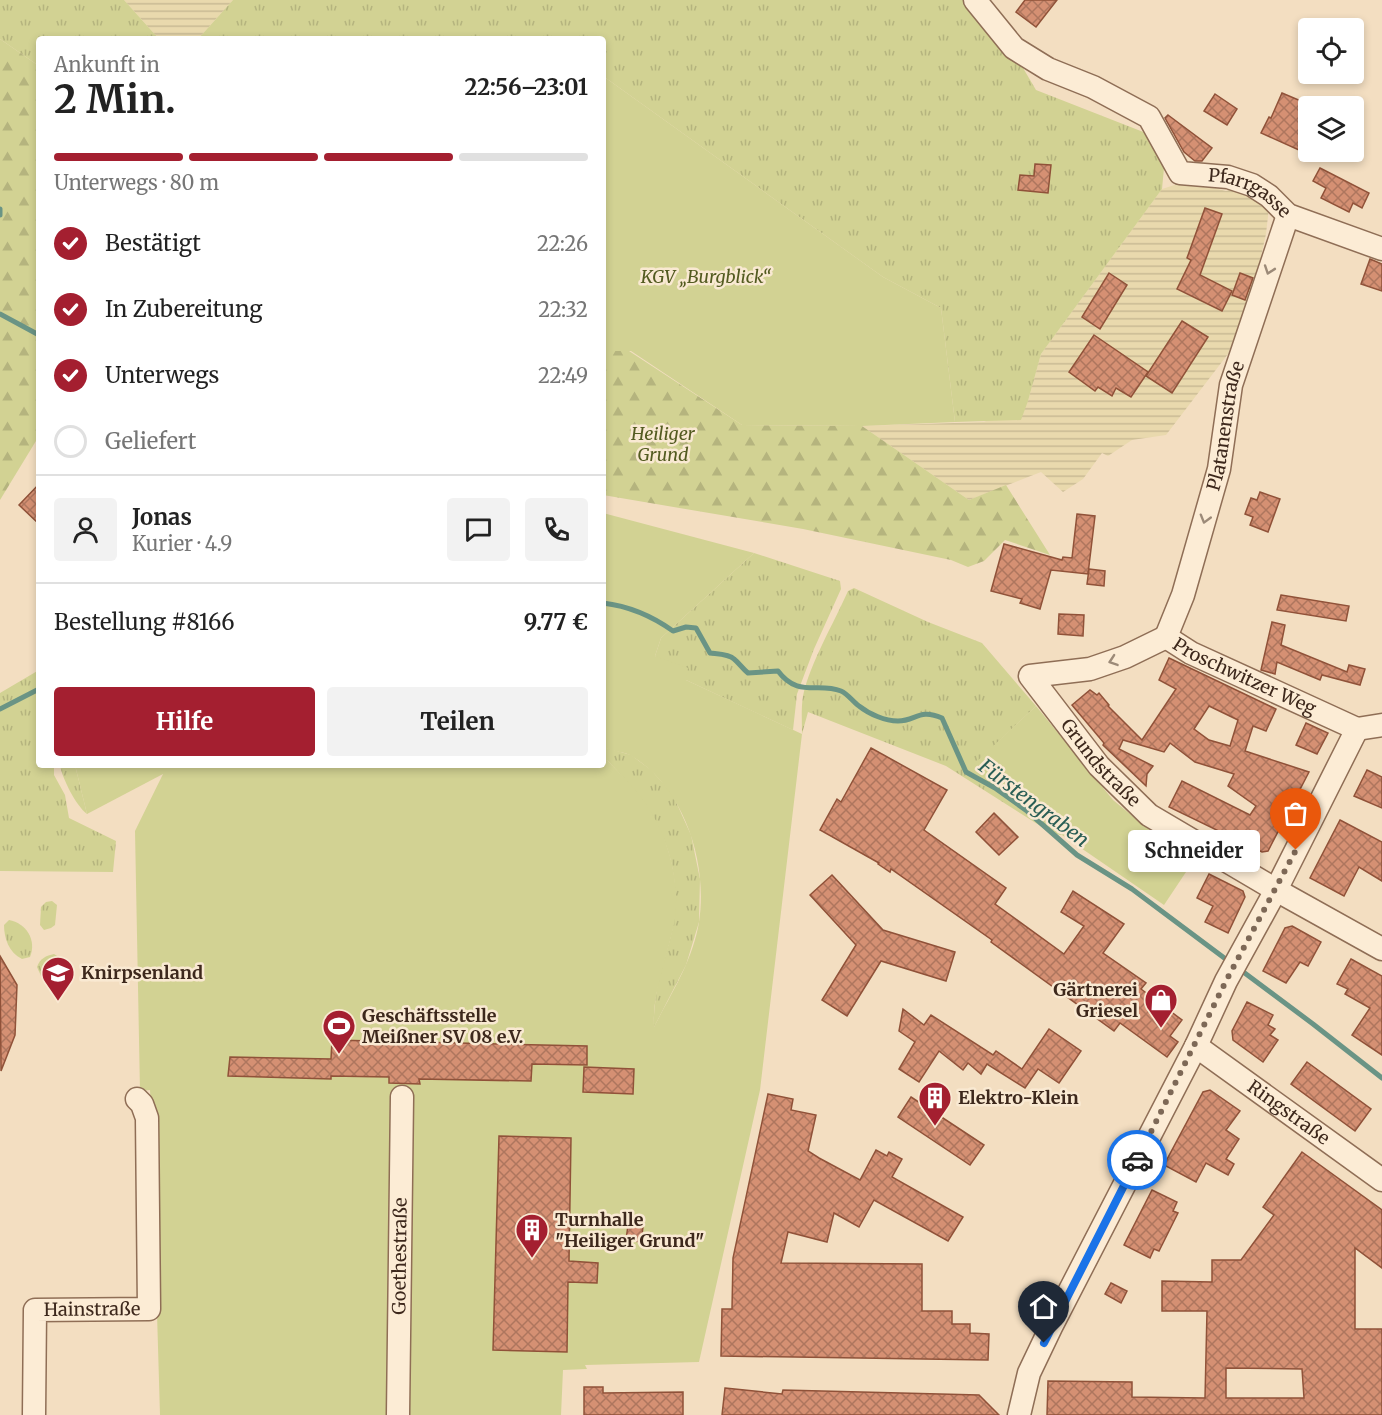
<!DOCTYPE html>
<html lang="de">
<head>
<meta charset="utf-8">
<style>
	body { margin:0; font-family:Merriweather,serif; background:#f2f2f2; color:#222; height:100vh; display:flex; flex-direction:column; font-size:22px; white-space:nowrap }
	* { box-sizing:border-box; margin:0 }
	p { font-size:20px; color:#767676 }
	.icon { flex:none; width:33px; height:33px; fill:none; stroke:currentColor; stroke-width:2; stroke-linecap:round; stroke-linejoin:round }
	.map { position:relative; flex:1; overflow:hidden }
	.sheet { position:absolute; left:36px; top:36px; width:570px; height:732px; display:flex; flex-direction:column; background:#fff; border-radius:6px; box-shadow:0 3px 9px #0003 }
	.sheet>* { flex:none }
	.fabs { position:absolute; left:1298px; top:18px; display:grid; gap:12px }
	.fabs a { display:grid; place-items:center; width:66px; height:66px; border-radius:6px; background:#fff; box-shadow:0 3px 9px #0003; font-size:30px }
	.pin { position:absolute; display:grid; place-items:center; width:51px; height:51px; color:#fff; margin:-62px -26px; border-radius:50% 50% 50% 0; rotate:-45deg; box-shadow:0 0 6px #0007 }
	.pin .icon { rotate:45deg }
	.courier { position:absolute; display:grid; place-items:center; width:60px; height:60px; margin:-30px; border:4px solid #1a73e8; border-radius:50%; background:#fff; color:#222; box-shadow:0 2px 8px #0007 }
	.bubble { position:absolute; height:42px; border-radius:6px; background:#fff; box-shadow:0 3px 9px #0003; font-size:20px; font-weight:700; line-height:42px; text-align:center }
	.overview em { font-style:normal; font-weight:700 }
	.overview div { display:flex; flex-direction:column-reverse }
	.overview { display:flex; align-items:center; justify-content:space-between; height:102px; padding:0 18px }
	h1 { font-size:39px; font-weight:700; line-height:45px }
	.bar { display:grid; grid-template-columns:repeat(4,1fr); gap:9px 6px; align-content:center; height:72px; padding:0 18px }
	.bar i { height:8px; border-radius:4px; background:#e0e0e0 }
	.bar .on { background:#a41f30 }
	.bar p { grid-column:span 4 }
	.line { display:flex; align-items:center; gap:15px; padding:0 18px; border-top:2px solid #e0e0e0 }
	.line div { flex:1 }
	.round { display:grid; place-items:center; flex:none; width:63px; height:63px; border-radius:6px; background:#f2f2f2 }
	ol { padding:0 18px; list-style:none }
	li { display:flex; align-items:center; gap:18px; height:66px }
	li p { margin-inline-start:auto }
	li .icon { padding:6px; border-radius:50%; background:#a41f30; color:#fff; stroke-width:4 }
	li:last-child { color:#767676 }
	li i { width:33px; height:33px; border:3px solid #e0e0e0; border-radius:50% }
	.action { display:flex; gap:12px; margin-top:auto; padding:12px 18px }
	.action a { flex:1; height:69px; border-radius:6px; background:#a41f30; color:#fff; font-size:24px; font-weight:700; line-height:69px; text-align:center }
	.action a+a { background:#f2f2f2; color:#222 }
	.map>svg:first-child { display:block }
	.farmland { fill:url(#farmland-rules) }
	.grass { fill:url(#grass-tufts) }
	.forest { fill:url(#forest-firs) }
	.garden { fill:#d2d293 }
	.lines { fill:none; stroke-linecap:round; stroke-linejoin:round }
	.stream { stroke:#6a9485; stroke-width:5 }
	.building { fill:url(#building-cross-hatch); stroke:#905239; stroke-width:1.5; fill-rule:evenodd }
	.minor-casing { stroke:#8f6e56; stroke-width:25 }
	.minor { stroke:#fcecd5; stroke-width:22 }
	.oneway { stroke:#9c8a78 }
	.done { stroke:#7d6856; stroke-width:6; stroke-dasharray:0 10.8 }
	.route { stroke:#1a73e8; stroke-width:8 }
	.labels { text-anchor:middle; stroke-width:5; stroke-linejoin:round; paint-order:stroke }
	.street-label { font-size:18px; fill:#3d281c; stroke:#f9e9d2 }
	.park-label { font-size:18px; font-style:italic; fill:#535b20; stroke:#f9e9d2 }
	.poi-label { font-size:18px; font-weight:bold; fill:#3d281c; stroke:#f9e9d2; text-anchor:start }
	.water-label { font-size:20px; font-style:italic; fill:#2a5e55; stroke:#f9e9d2 }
</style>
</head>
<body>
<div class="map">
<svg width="1382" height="1415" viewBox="0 0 1382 1415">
	<defs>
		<pattern id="farmland-rules" width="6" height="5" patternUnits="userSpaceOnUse" patternTransform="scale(1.5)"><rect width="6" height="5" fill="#e9d9ad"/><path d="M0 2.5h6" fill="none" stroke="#c9ba94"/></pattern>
		<pattern id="grass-tufts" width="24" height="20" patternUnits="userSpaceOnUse" patternTransform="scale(1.5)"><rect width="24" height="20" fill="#d2d293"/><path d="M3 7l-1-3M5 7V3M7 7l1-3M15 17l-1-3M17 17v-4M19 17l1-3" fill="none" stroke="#b5b47e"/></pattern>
		<pattern id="forest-firs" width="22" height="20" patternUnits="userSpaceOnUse" patternTransform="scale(1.5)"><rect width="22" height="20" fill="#d2d293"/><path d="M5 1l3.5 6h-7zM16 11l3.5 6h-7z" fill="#b5b47e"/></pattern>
		<pattern id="building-cross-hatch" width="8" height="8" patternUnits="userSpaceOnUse" patternTransform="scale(1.5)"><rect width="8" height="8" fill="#d59073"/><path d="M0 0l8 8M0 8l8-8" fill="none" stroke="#ae765e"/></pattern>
	</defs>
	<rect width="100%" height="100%" fill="#f3dec1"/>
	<g class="farmland">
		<path d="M124 0H233L198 39H159Z"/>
		<path d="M1187 181 1226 191 1238 187 1269 207 1266 234 1255 283 1228 354 1166 435 1132 440 1108 456 1102 453 1083 479 1063 492 1041 472 969 500 862 426 984 422 1028 401 1041 354 1162 189Z"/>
	</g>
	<g class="grass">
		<path d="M0 0H124L159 39H39V66L0 39Z"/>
		<path d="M233 0H962L986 5 1036 90 1151 135 1164 168 1162 189 1041 354 1028 401 1021 420 955 422 941 308 883 277 603 76V39H198Z"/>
		<path d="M754 553 840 581 841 589 814 649 797 694 793 730 686 680 655 656 661 638Z"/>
		<path d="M854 588 928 622 982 643 1036 706 975 764 1062 835 1053 834 946 766 808 712 802 734C802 721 801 709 803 696 810 663 834 623 848 591Z"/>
		<path d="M39 670V765H54V775L65 795 69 818 116 841 113 872 0 871V693Z"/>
		<path d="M603 747 631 755 651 770 672 793 691 835 700 879 699 922 686 965 653 1029C654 1015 655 1001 657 988 661 965 671 943 674 920 682 851 653 809 608 761L603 758Z"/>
		<path d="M60 765H75L87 814C76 806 62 778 60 765Z"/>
		<path d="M52 901 57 905 55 925 51 928 44 930 40 925 41 907 46 902Z"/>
		<path d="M9 920C26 923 37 940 30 957L22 959C9 953 4 938 4 925Z"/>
		<path d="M54 954 71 965 74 971 69 980 58 985 41 976 37 967C40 958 46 956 54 954Z"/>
	</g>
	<g class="forest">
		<path d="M0 39 39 66V436L0 500Z"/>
		<path d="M603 351H629L742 425 862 426 969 500 1006 485 1050 555 1005 540 984 561 968 567 951 560 803 529 603 495Z"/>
	</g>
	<g class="garden">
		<path d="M603 76 883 277 941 308 955 422 862 426 742 425 631 351H603Z"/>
		<path d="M603 513 754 553 661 638 655 656 688 668 686 680 802 734 760 1090 699 1362 585 1365 587 1369 563 1370 561 1415H160L151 1109 150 1090 140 1091 135 831 163 774 87 814 75 765H603V758L608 761C617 771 627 780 636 791 666 826 682 879 674 924 667 958 652 992 654 1027 671 994 693 960 699 922 708 864 685 789 633 757 625 751 612 752 603 747Z"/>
		<path d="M1036 706 1113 800 1152 832 1196 857 1164 905 1062 835 974 764Z"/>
	</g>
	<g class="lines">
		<g class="stream">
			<path d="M0 209V215"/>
			<path d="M0 314 39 335"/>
			<path d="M603 603C628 606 652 616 673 631L686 627 696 628 710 653C717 654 729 654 734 659 739 663 742 668 748 673L778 671C798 698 818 682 841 691 848 694 853 702 859 706 869 714 885 721 898 721 916 721 919 708 942 718L966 772 995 788 1027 811 1077 855 1132 889 1231 963"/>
			<path d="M0 709 39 689"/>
			<path d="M1238 968 1313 1024 1382 1078"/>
		</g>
	</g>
	<g class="building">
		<path d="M1025 0H1057L1036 27 1016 12Z"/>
		<path d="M1282 93 1308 104V154L1261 133 1269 117 1271 118Z"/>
		<path d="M1215 94 1237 109 1227 125 1204 111Z"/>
		<path d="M1168 115 1212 148 1202 161H1195L1184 152 1165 118Z"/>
		<path d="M1035 164 1051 165 1048 193 1018 190 1020 175 1034 176Z"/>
		<path d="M1320 168 1369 193 1362 208 1353 203 1349 212 1321 198 1326 188 1313 181Z"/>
		<path d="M1205 208 1222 214 1200 275 1232 291 1222 311 1177 289 1191 260 1187 258Z"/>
		<path d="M1370 259 1382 264V291L1361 284Z"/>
		<path d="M1109 273 1127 285 1100 329 1082 317Z"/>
		<path d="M1240 273 1253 278 1245 300 1232 295Z"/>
		<path d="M1182 321 1208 337 1172 393 1146 376Z"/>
		<path d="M1094 335 1148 372 1131 397 1116 388 1112 396 1098 387 1095 391 1069 372Z"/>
		<path d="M39 484V524L19 505Z"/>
		<path d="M1260 492 1280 499 1268 532 1250 525 1253 517 1245 514 1251 498 1257 500Z"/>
		<path d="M1077 514 1095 516 1088 574 1051 570 1040 609 1020 603 1022 599 991 591 1004 544 1062 560 1063 557 1072 558Z"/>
		<path d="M1089 569 1105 571 1104 586 1087 584Z"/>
		<path d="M1281 595 1349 606 1346 621 1277 610Z"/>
		<path d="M1059 614 1084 615 1083 636 1058 634Z"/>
		<path d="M1272 622 1285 625 1281 645 1347 672 1349 665 1365 669 1360 685 1322 675 1320 680 1277 662 1275 674 1261 670Z"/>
		<path d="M1169 658 1276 709 1266 731 1253 726 1245 751 1309 772 1268 851 1262 852 1169 807 1182 781 1250 815 1256 806 1228 786 1234 774 1195 762 1170 743 1164 752 1123 740 1119 749 1153 766 1147 774 1146 786 1103 745 1104 743 1072 705 1090 690 1097 695 1099 693 1109 705 1108 706 1142 740 1176 689 1159 680ZM1209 706 1238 720 1230 746 1209 740 1194 729Z"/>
		<path d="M1306 723 1328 733 1317 754 1296 745Z"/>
		<path d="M871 748 947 790 924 830 1006 888 995 904 1064 954 1084 926 1061 912 1073 891 1124 924 1103 953 1146 983 1141 989 1182 1020 1170 1036 1178 1042 1167 1057 1120 1023 1114 1031 991 942 992 940 891 869 890 872 878 864 879 863 820 830 837 799 841 802Z"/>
		<path d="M1367 770 1382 777V808L1354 796Z"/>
		<path d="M994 813 1018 837 999 855 976 832Z"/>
		<path d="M1340 820 1382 842V881L1359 867 1344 896 1310 878Z"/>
		<path d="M1209 874 1243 891 1245 897 1228 933 1205 922 1213 906 1197 898Z"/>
		<path d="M832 875 883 930 955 952 946 981 881 961 847 1016 822 1000 856 945 810 895Z"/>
		<path d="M1292 926 1321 942 1308 966 1300 962 1286 983 1263 971 1285 928Z"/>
		<path d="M0 956 17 985 15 1035 1 1071Z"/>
		<path d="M1351 959 1382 976V1055L1352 1035 1370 1008 1345 994 1348 989 1337 984Z"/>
		<path d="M1247 1002 1273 1015 1268 1025 1275 1029 1270 1035 1278 1040 1263 1062 1233 1040 1232 1031Z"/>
		<path d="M903 1009 924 1025 931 1015 993 1055 996 1051 1022 1069 1049 1029 1081 1051 1059 1083 1038 1069 1025 1088 987 1064 981 1074 968 1063 963 1070 939 1051 919 1082 899 1069 915 1042 899 1031Z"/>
		<path d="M332 1040 587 1046V1065L532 1064 531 1081 419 1079 420 1084 389 1083V1077L331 1076V1079L228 1076 230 1057 331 1059Z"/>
		<path d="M1307 1062 1371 1109 1355 1131 1291 1084Z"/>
		<path d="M584 1067 634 1069 633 1094 583 1092Z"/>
		<path d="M1210 1090 1240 1111 1226 1130 1239 1139 1226 1159 1234 1164 1228 1175 1206 1163 1196 1182 1164 1165 1203 1092Z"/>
		<path d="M768 1094 793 1099 791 1110 816 1115 808 1151 819 1158 860 1180 876 1150 887 1156 889 1152 902 1159 892 1177 963 1217 948 1241 874 1200 859 1227 834 1213 827 1242 788 1232 781 1263 922 1264V1311H952V1324H970V1333L989 1334 988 1360 721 1356 722 1309H732L733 1258Z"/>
		<path d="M911 1097 984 1145 970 1165 898 1117Z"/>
		<path d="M499 1136 571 1138 569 1261 598 1263 597 1283 568 1282 567 1352 493 1350Z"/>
		<path d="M1302 1152 1382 1210V1268L1355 1248V1329H1382V1415H1047L1048 1381 1132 1382V1397L1205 1398 1207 1311H1162V1281L1212 1282V1260H1241L1274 1215 1263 1207ZM1226 1368 1302 1369 1304 1398H1226Z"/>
		<path d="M1152 1190 1177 1202 1173 1211 1178 1213 1159 1251 1154 1249 1150 1258 1124 1245Z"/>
		<path d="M628 1225 643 1227 641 1242 626 1240Z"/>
		<path d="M1111 1283 1127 1291 1121 1303 1105 1294Z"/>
		<path d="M584 1387H603V1393L683 1392V1415H584Z"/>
		<path d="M725 1388 782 1394 783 1390 979 1395 999 1415H722Z"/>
	</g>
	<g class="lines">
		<g class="minor-casing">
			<g id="minor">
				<path id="s1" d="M975 0 1014 48 1048 69 1093 87 1149 117 1180 173 1228 177 1252 185 1269 196 1288 215 1382 249"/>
				<path id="s2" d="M1166 637 1125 657 1090 669 1030 676 1099 766 1149 815 1276 890 1382 949"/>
				<path id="s3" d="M1166 637 1183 595 1219 469 1231 385 1288 215"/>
				<path id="s4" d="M1166 637 1191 653 1357 729"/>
				<path d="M1357 729 1382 725"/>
				<path id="s5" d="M1196 1046 1382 1180"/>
				<path id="s6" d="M34 1415 35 1310 149 1309 147 1118 142 1104 137 1099"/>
				<path id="s7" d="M398 1415 402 1097"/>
				<path d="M1019 1415 1029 1373 1051 1327 1196 1046 1226 981 1276 890 1357 729"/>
			</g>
		</g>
		<use href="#minor" class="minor"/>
	</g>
	<defs><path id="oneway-chevron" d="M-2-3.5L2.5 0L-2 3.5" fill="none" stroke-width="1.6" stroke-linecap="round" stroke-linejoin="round" transform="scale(1.5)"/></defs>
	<g class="oneway">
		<use href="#oneway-chevron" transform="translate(1269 270) rotate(109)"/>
		<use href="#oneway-chevron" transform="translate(1205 519) rotate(106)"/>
		<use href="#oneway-chevron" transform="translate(1113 661) rotate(161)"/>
	</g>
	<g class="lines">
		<path class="done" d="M1137 1160 1226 981 1296 850"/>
		<path class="route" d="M1044 1343 1137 1160"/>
	</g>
	<defs>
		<g id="school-pin" transform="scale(1.725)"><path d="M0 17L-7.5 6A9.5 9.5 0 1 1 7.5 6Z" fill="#a41f30" stroke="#f9e9d2"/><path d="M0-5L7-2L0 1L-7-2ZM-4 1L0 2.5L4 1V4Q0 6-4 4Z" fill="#fff"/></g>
		<g id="shop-pin" transform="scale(1.725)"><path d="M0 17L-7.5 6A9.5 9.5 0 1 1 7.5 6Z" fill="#a41f30" stroke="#f9e9d2"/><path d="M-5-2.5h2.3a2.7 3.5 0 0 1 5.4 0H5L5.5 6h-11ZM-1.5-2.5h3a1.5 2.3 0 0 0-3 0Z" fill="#fff"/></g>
		<g id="stadium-pin" transform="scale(1.725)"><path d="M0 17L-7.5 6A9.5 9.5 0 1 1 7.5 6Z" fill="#a41f30" stroke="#f9e9d2"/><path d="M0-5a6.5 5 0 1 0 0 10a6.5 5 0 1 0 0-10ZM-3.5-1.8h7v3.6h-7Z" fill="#fff"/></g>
		<g id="building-pin" transform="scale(1.725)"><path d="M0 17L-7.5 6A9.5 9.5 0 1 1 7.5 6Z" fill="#a41f30" stroke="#f9e9d2"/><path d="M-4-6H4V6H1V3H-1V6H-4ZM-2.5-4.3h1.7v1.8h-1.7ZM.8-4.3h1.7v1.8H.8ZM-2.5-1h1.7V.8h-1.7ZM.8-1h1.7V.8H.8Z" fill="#fff"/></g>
	</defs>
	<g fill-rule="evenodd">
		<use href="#school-pin" x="58" y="973"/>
		<use href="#shop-pin" x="1161" y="1000"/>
		<use href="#stadium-pin" x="339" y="1026"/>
		<use href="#building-pin" x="935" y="1098"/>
		<use href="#building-pin" x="532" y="1230"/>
	</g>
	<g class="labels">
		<g class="street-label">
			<text dy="6" stroke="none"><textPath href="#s1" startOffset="352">Pfarrgasse</textPath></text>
			<text dy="6" stroke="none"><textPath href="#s3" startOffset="220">Platanenstraße</textPath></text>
			<text dy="6" stroke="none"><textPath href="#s4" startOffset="88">Proschwitzer Weg</textPath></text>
			<text dy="6" stroke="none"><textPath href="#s2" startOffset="255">Grundstraße</textPath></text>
			<text dy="6" stroke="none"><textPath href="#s5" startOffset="114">Ringstraße</textPath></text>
			<text dy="6" stroke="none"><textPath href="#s7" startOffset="159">Goethestraße</textPath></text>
			<text dy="6" stroke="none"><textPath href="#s6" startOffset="162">Hainstraße</textPath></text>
		</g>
		<g class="park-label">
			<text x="706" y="283">KGV „Burgblick“</text>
			<text x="663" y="440">Heiliger<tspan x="663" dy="21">Grund</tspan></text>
		</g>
		<g class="poi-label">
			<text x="81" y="979">Knirpsenland</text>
			<text x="1138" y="996" text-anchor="end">Gärtnerei<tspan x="1138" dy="21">Griesel</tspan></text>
			<text x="362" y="1022">Geschäftsstelle<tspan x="362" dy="21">Meißner SV 08 e.V.</tspan></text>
			<text x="958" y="1104">Elektro-Klein</text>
			<text x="555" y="1226">Turnhalle<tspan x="555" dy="21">"Heiliger Grund"</tspan></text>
		</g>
		<g class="water-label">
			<text transform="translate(1034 803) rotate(37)" y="7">Fürstengraben</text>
		</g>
	</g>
</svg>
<div class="fabs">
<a><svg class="icon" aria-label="locate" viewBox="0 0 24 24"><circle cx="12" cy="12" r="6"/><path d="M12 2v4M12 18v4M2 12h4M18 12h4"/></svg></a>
<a><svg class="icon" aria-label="layers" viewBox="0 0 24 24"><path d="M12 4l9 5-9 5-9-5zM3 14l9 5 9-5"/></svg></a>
</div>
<div class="pin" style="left:1296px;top:850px;background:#ea580c"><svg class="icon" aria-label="bag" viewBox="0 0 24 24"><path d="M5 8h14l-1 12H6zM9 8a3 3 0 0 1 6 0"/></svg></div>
<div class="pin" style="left:1044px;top:1343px;background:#1f2937"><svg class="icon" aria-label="home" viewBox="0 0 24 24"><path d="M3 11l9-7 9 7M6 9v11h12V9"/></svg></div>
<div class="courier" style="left:1137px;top:1160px"><svg class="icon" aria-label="car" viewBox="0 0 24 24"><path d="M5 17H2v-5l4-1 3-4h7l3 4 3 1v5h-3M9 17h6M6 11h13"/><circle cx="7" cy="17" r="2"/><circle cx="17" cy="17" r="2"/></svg></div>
<div class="bubble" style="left:1128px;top:830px;width:132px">Schneider</div>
<section class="sheet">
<div class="overview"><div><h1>2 Min.</h1><p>Ankunft in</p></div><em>22:56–23:01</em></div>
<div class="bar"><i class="on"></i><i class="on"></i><i class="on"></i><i></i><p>Unterwegs · 80 m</p></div>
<ol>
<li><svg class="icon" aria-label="check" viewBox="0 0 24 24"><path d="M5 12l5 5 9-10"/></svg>Bestätigt<p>22:26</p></li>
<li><svg class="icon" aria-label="check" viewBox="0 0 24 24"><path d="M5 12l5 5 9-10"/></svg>In Zubereitung<p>22:32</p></li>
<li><svg class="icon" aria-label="check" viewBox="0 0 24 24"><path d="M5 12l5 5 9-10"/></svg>Unterwegs<p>22:49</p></li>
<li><i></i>Geliefert</li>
</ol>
<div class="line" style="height:108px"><a class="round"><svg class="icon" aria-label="person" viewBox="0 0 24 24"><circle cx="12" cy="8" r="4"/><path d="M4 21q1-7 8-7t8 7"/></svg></a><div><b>Jonas</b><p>Kurier · 4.9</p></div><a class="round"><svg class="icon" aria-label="chat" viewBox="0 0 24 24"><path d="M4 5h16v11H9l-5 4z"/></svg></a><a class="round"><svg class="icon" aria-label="phone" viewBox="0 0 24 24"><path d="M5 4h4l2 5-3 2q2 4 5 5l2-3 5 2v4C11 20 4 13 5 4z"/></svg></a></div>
<div class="line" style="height:78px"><div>Bestellung #8166</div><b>9.77 €</b></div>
<div class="action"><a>Hilfe</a><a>Teilen</a></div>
</section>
</div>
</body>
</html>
